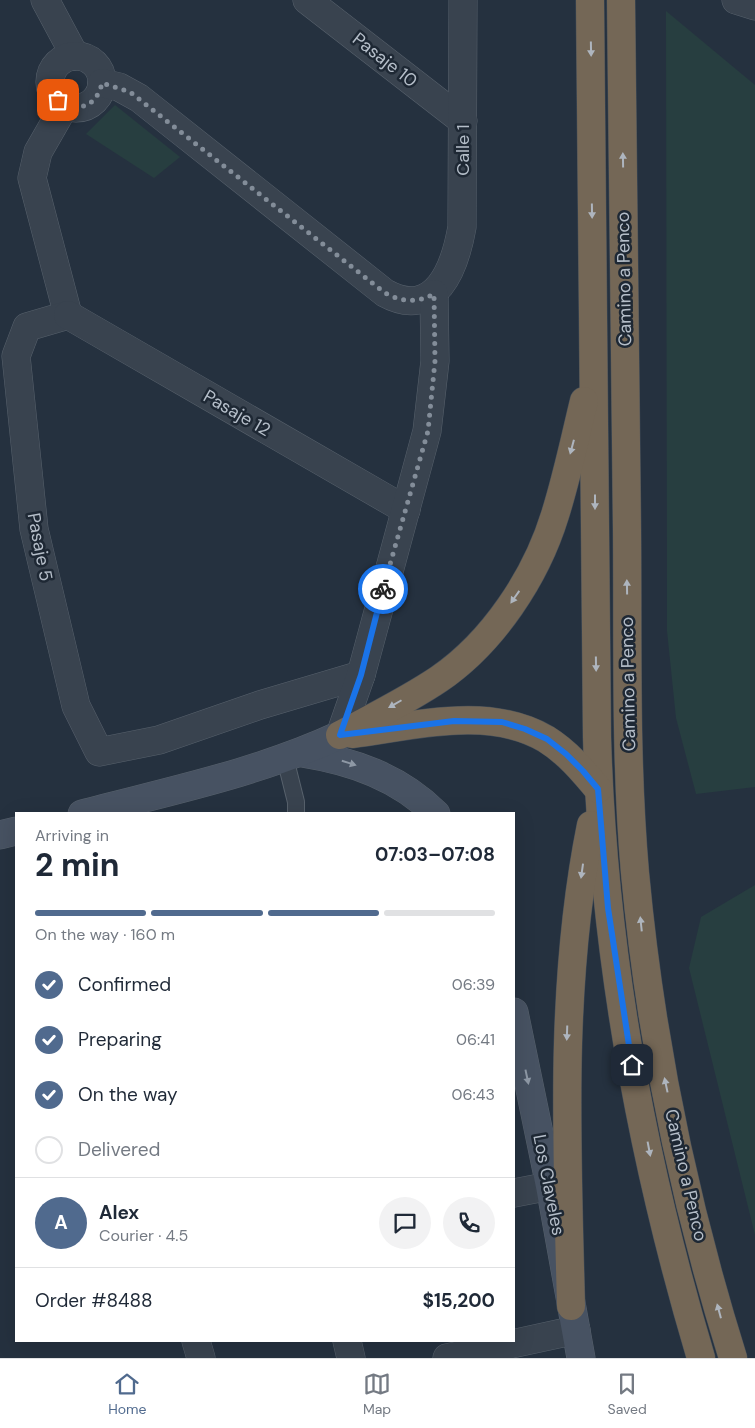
<!DOCTYPE html>
<html lang="en">
<head>
<meta charset="utf-8">
<style>
	body { margin:0; font-family:"DM Sans",sans-serif; background:#f2f2f3; color:#1f2937; height:100vh; display:flex; flex-direction:column; font-size:19px; white-space:nowrap }
	* { box-sizing:border-box; margin:0 }
	p { font-size:16px; color:#747a83 }
	.icon { flex:none; width:28px; height:28px; fill:none; stroke:currentColor; stroke-width:2; stroke-linecap:round; stroke-linejoin:round }
	.map { position:relative; flex:1; overflow:hidden }
	.side { position:absolute; left:15px; top:812px; width:500px; height:530px; display:flex; flex-direction:column; background:#fff; border-radius:0px; box-shadow:0 5px 20px #0002 }
	.side>* { flex:none }
	.pin { position:absolute; display:grid; place-items:center; width:42px; height:42px; color:#fff; margin:-21px; border-radius:10px; box-shadow:0 2px 8px #0006 }
	.courier { position:absolute; display:grid; place-items:center; width:50px; height:50px; margin:-25px; border:4px solid #1a73e8; border-radius:50%; background:#fff; color:#222; box-shadow:0 1px 6px #0007 }
	.head em { font-style:normal; font-weight:700 }
	.head div { display:flex; flex-direction:column-reverse }
	.head { display:flex; align-items:center; justify-content:space-between; height:85px; padding:0 20px }
	h1 { font-size:32px; font-weight:700; line-height:38px }
	.bar { display:grid; grid-template-columns:repeat(4,1fr); gap:8px 5px; align-content:center; height:60px; padding:0 20px }
	.bar i { height:6px; border-radius:4px; background:#e0e1e3 }
	.bar .on { background:#506a8e }
	.bar p { grid-column:span 4 }
	.line { display:flex; align-items:center; gap:12px; padding:0 20px; border-top:1px solid #e0e1e3 }
	.line div { flex:1 }
	.round { display:grid; place-items:center; flex:none; width:52px; height:52px; border-radius:26px; background:#f2f2f3 }
	ol { padding:0 20px; list-style:none }
	li { display:flex; align-items:center; gap:15px; height:55px }
	li p { margin-inline-start:auto }
	li .icon { padding:5px; border-radius:50%; background:#506a8e; color:#fff; stroke-width:4 }
	li:last-child { color:#747a83 }
	li i { width:28px; height:28px; border:2px solid #e0e1e3; border-radius:50% }
	.menu { display:flex; justify-content:space-around; align-items:center; height:70px; border-top:1px solid #e0e1e3; background:#fff; font-size:14px; color:#747a83 }
	.menu a { display:grid; justify-items:center; gap:2px }
	.menu .on { color:#506a8e }
	.map>svg:first-child { display:block }
	.green { fill:#273e40 }
	.lines { fill:none; stroke-linecap:round; stroke-linejoin:round }
	.lane-casing { stroke:#57616c; stroke-width:18 }
	.street-casing { stroke:#57616c; stroke-width:29 }
	.secondary-casing { stroke:#57616c; stroke-width:29 }
	.highway-casing { stroke:#444e59; stroke-width:29 }
	.lane { stroke:#39434f; stroke-width:16 }
	.street { stroke:#39434f; stroke-width:28 }
	.secondary { stroke:#475262; stroke-width:28 }
	.highway { stroke:#746756; stroke-width:28 }
	.oneway { fill:#aeb5be }
	.oneway2 { fill:#8e98a5 }
	.done { stroke:#838d99; stroke-width:5; stroke-dasharray:0 9 }
	.route { stroke:#1a73e8; stroke-width:6 }
	.labels { text-anchor:middle; stroke-width:5; stroke-linejoin:round; paint-order:stroke }
	.street-label { font-size:18px; fill:#b5bec9; stroke:#1e2834 }
</style>
</head>
<body>
<div class="map">
<svg width="755" height="1358" viewBox="0 0 755 1358">
	<rect width="100%" height="100%" fill="#25313f"/>
	<g class="green">
		<path d="M666 11 755 85V787L696 794 676 718 667 631Z"/>
		<path d="M115 105 180 157 154 178 86 134Z"/>
		<path d="M755 885V1235L689 968 701 917Z"/>
	</g>
	<g class="lines">
		<g class="lane-casing">
			<path id="lane" d="M285 758 296 802V814"/>
		</g>
		<g class="street-casing">
			<g id="street">
				<path d="M45 0 75 56"/>
				<path d="M307 0 463 121"/>
				<path d="M736 0 755 6"/>
				<circle cx="76" cy="82" r="26"/>
				<path d="M102 83 119 87 139 98 385 293C436 321 455 267 462 227L463 0"/>
				<path d="M65 105 38 152 32 178 68 315"/>
				<path d="M68 315 27 327 16 356 34 529 76 706 99 752 159 740 260 705 361 675"/>
				<path d="M68 315 406 510"/>
				<path d="M340 735 361 675 427 431 435 361 434 294"/>
				<path d="M514 1193 550 1186"/>
				<path d="M196 1341 201 1358"/>
				<path d="M347 1341 351 1358"/>
				<path d="M447 1358 576 1330"/>
			</g>
		</g>
		<g class="secondary-casing">
			<g id="secondary">
				<path d="M302 753C352 761 399 777 436 814"/>
				<path d="M82 814C169 791 258 773 340 735"/>
				<path d="M0 835 16 831"/>
				<path d="M514 1012 550 1186 581 1358"/>
			</g>
		</g>
		<g class="highway-casing">
			<g id="highway">
				<path d="M590 0 597 737C603 947 641 1157 701 1358"/>
				<path d="M621 0C623 177 625 353 627 530 628 644 625 759 635 873 650 1036 684 1202 733 1358"/>
				<path d="M352 734C415 726 488 705 546 739 567 752 583 771 598 789"/>
				<path d="M340 735C373 717 408 700 439 679 493 642 536 577 555 515 567 477 575 438 584 401"/>
				<path d="M571 1306C567 1145 559 984 591 825"/>
			</g>
		</g>
		<use href="#lane" class="lane"/>
		<use href="#street" class="street"/>
		<use href="#secondary" class="secondary"/>
		<use href="#highway" class="highway"/>
	</g>
	<defs><path id="oneway-solid" d="M-6-.8H1V-3.2L6.5 0L1 3.2V.8H-6Z" transform="scale(1.25)"/></defs>
	<g class="oneway">
		<use href="#oneway-solid" transform="translate(591 49) rotate(89)"/>
		<use href="#oneway-solid" transform="translate(623 160) rotate(-91)"/>
		<use href="#oneway-solid" transform="translate(592 211) rotate(89)"/>
		<use href="#oneway-solid" transform="translate(572 447) rotate(105)"/>
		<use href="#oneway-solid" transform="translate(595 502) rotate(90)"/>
		<use href="#oneway-solid" transform="translate(627 587) rotate(-91)"/>
		<use href="#oneway-solid" transform="translate(515 597) rotate(125)"/>
		<use href="#oneway-solid" transform="translate(596 664) rotate(89)"/>
		<use href="#oneway-solid" transform="translate(395 704) rotate(150)"/>
		<use href="#oneway-solid" transform="translate(582 871) rotate(98)"/>
		<use href="#oneway-solid" transform="translate(641 924) rotate(-96)"/>
		<use href="#oneway-solid" transform="translate(567 1033) rotate(92)"/>
		<use href="#oneway-solid" transform="translate(666 1085) rotate(-102)"/>
		<use href="#oneway-solid" transform="translate(649 1149) rotate(79)"/>
		<use href="#oneway-solid" transform="translate(719 1311) rotate(-105)"/>
	</g>
	<g class="oneway2">
		<use href="#oneway-solid" transform="translate(349 763) rotate(17)"/>
		<use href="#oneway-solid" transform="translate(527 1077) rotate(78)"/>
	</g>
	<g class="lines">
		<path class="done" d="M58 100C78 114 97 106 102 83L130 92 385 293C402 302 417 303 434 294L435 361 428 431 383 589"/>
		<path class="route" d="M383 589 361 675 340 735 454 721 502 722 525 729 547 739 566 754 583 771 598 789 608 908 632 1065"/>
	</g>
	<g class="labels">
		<g class="street-label">
			<text transform="translate(385 60) rotate(38)" y="6">Pasaje 10</text>
			<text transform="translate(463 150) rotate(-90)" y="6">Calle 1</text>
			<text transform="translate(624 279) rotate(-91)" y="6">Camino a Penco</text>
			<text transform="translate(237 413) rotate(30)" y="6">Pasaje 12</text>
			<text transform="translate(40 547) rotate(79)" y="6">Pasaje 5</text>
			<text transform="translate(628 684) rotate(-91)" y="6">Camino a Penco</text>
			<text transform="translate(686 1175) rotate(77)" y="6">Camino a Penco</text>
			<text transform="translate(549 1185) rotate(79)" y="6">Los Claveles</text>
		</g>
	</g>
</svg>
<div class="pin" style="left:58px;top:100px;background:#ea580c"><svg class="icon" aria-label="bag" viewBox="0 0 24 24"><path d="M5 8h14l-1 12H6zM9 8a3 3 0 0 1 6 0"/></svg></div>
<div class="pin" style="left:632px;top:1065px;background:#1f2937"><svg class="icon" aria-label="home" viewBox="0 0 24 24"><path d="M3 11l9-7 9 7M6 9v11h12V9"/></svg></div>
<div class="courier" style="left:383px;top:589px"><svg class="icon" aria-label="bike" viewBox="0 0 24 24"><circle cx="6" cy="16" r="4"/><circle cx="18" cy="16" r="4"/><path d="M6 16l4-8h5l3 8M10 8l3 8H6M13 5h3"/></svg></div>
<section class="side">
<div class="head"><div><h1>2 min</h1><p>Arriving in</p></div><em>07:03–07:08</em></div>
<div class="bar"><i class="on"></i><i class="on"></i><i class="on"></i><i></i><p>On the way · 160 m</p></div>
<ol>
<li><svg class="icon" aria-label="check" viewBox="0 0 24 24"><path d="M5 12l5 5 9-10"/></svg>Confirmed<p>06:39</p></li>
<li><svg class="icon" aria-label="check" viewBox="0 0 24 24"><path d="M5 12l5 5 9-10"/></svg>Preparing<p>06:41</p></li>
<li><svg class="icon" aria-label="check" viewBox="0 0 24 24"><path d="M5 12l5 5 9-10"/></svg>On the way<p>06:43</p></li>
<li><i></i>Delivered</li>
</ol>
<div class="line" style="height:90px"><b class="round" style="background:#506a8e;color:#fff">A</b><div><b>Alex</b><p>Courier · 4.5</p></div><a class="round"><svg class="icon" aria-label="chat" viewBox="0 0 24 24"><path d="M4 5h16v11H9l-5 4z"/></svg></a><a class="round"><svg class="icon" aria-label="phone" viewBox="0 0 24 24"><path d="M5 4h4l2 5-3 2q2 4 5 5l2-3 5 2v4C11 20 4 13 5 4z"/></svg></a></div>
<div class="line" style="height:65px"><div>Order #8488</div><b>$15,200</b></div>
</section>
</div>
<nav class="menu">
<a class="on"><svg class="icon" aria-label="home" viewBox="0 0 24 24"><path d="M3 11l9-7 9 7M6 9v11h12V9"/></svg>Home</a>
<a><svg class="icon" aria-label="map" viewBox="0 0 24 24"><path d="M3 6l6-2 6 2 6-2v14l-6 2-6-2-6 2zM9 4v14M15 6v14"/></svg>Map</a>
<a><svg class="icon" aria-label="saved" viewBox="0 0 24 24"><path d="M7 4h10v16l-5-4-5 4z"/></svg>Saved</a>
</nav>
</body>
</html>
